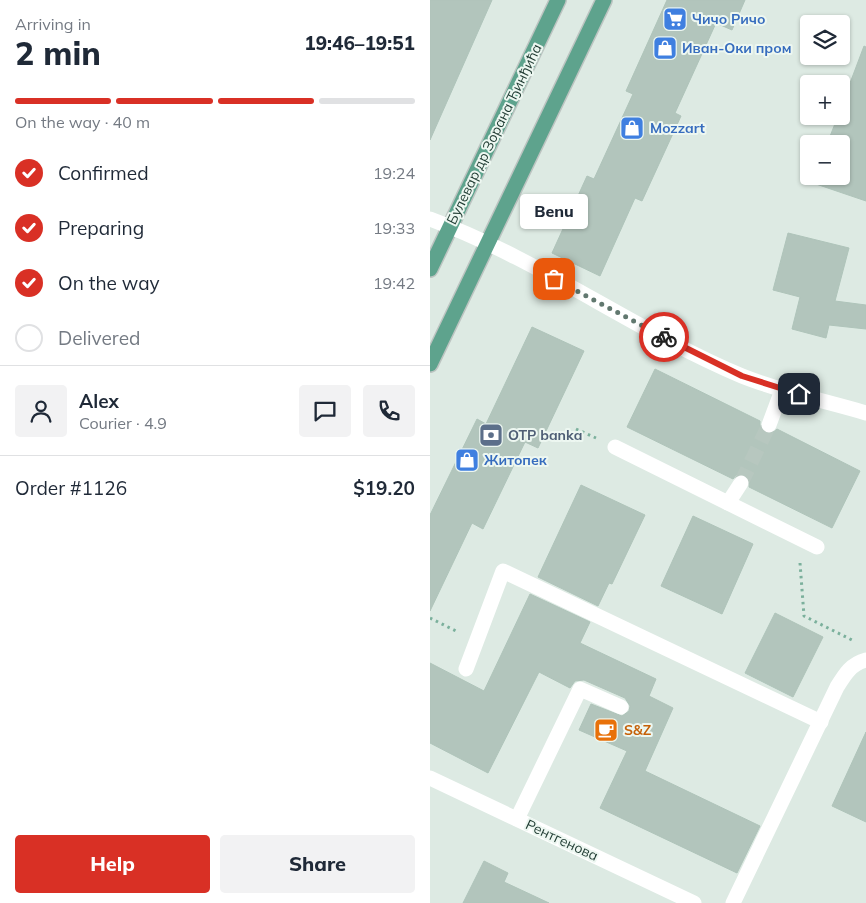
<!DOCTYPE html>
<html lang="en">
<head>
<meta charset="utf-8">
<style>
	body { margin:0; font-family:Mulish,sans-serif; background:#f2f2f3; color:#1f2937; height:100vh; display:flex; flex-direction:column; font-size:19px; white-space:nowrap }
	* { box-sizing:border-box; margin:0 }
	p { font-size:16px; color:#747a83 }
	.icon { flex:none; width:28px; height:28px; fill:none; stroke:currentColor; stroke-width:2; stroke-linecap:round; stroke-linejoin:round }
	.map { position:relative; flex:1; overflow:hidden }
	.sheet { display:flex; flex-direction:column; background:#fff; width:430px }
	.sheet>* { flex:none }
	.buttons { position:absolute; left:370px; top:15px; display:grid; gap:10px }
	.buttons a { display:grid; place-items:center; width:50px; height:50px; border-radius:5px; background:#fff; box-shadow:0 1px 4px #0004; font-size:25px }
	.pin { position:absolute; display:grid; place-items:center; width:42px; height:42px; color:#fff; margin:-21px; border-radius:10px; box-shadow:0 2px 8px #0006 }
	.courier { position:absolute; display:grid; place-items:center; width:50px; height:50px; margin:-25px; border:4px solid #d93025; border-radius:50%; background:#fff; color:#222; box-shadow:0 1px 6px #0007 }
	.bubble { position:absolute; height:35px; border-radius:5px; background:#fff; box-shadow:0 1px 4px #0004; font-size:16px; font-weight:800; line-height:35px; text-align:center }
	.overview em { font-style:normal; font-weight:800 }
	.overview div { display:flex; flex-direction:column-reverse }
	.overview { display:flex; align-items:center; justify-content:space-between; height:85px; padding:0 15px }
	h1 { font-size:32px; font-weight:800; line-height:38px }
	.bar { display:grid; grid-template-columns:repeat(4,1fr); gap:8px 5px; align-content:center; height:60px; padding:0 15px }
	.bar i { height:6px; border-radius:4px; background:#e0e1e3 }
	.bar .current { background:#d93025 }
	.bar p { grid-column:span 4 }
	.line { display:flex; align-items:center; gap:12px; padding:0 15px; border-top:1px solid #e0e1e3 }
	.line div { flex:1 }
	.round { display:grid; place-items:center; flex:none; width:52px; height:52px; border-radius:5px; background:#f2f2f3 }
	ol { padding:0 15px; list-style:none }
	li { display:flex; align-items:center; gap:15px; height:55px }
	li p { margin-inline-start:auto }
	li .icon { padding:5px; border-radius:50%; background:#d93025; color:#fff; stroke-width:4 }
	li:last-child { color:#747a83 }
	li i { width:28px; height:28px; border:2px solid #e0e1e3; border-radius:50% }
	.primary-button { display:flex; gap:10px; margin-top:auto; padding:10px 15px }
	.primary-button a { flex:1; height:58px; border-radius:5px; background:#d93025; color:#fff; font-size:20px; font-weight:800; line-height:58px; text-align:center }
	.primary-button a+a { background:#f2f2f3; color:#1f2937 }
	main { display:flex; flex:1; min-height:0 }
	.map>svg:first-child { display:block }
	.building { fill:#b2c5bc; stroke:#afc4ba }
	.lines { fill:none; stroke-linecap:round; stroke-linejoin:round }
	.minor-tunnel { stroke:#b7c7bf; stroke-width:15; stroke-dasharray:15 8; stroke-linecap:butt }
	.major-casing { stroke:#bcc4c1; stroke-width:18 }
	.path { stroke:#7bb09c; stroke-width:3; stroke-dasharray:2.5 4; stroke-linecap:butt }
	.minor { stroke:#fff; stroke-width:15 }
	.major { stroke:#5ea38d; stroke-width:15 }
	.done { stroke:#61786f; stroke-width:5; stroke-dasharray:0 9 }
	.route { stroke:#d93025; stroke-width:6 }
	.labels { text-anchor:middle; stroke-width:4; stroke-linejoin:round; paint-order:stroke }
	.shop-label { font-size:14px; font-weight:bold; fill:#366cbe; stroke:#edf7f1; text-anchor:start }
	.street-label { font-size:14px; fill:#1e3a31; stroke:#edf7f1 }
	.service-label { font-size:14px; font-weight:bold; fill:#4e5e75; stroke:#edf7f1; text-anchor:start }
	.food-label { font-size:14px; font-weight:bold; fill:#c56008; stroke:#edf7f1; text-anchor:start }
</style>
</head>
<body>
<main>
<section class="sheet">
<div class="overview"><div><h1>2 min</h1><p>Arriving in</p></div><em>19:46–19:51</em></div>
<div class="bar"><i class="current"></i><i class="current"></i><i class="current"></i><i></i><p>On the way · 40 m</p></div>
<ol>
<li><svg class="icon" aria-label="check" viewBox="0 0 24 24"><path d="M5 12l5 5 9-10"/></svg>Confirmed<p>19:24</p></li>
<li><svg class="icon" aria-label="check" viewBox="0 0 24 24"><path d="M5 12l5 5 9-10"/></svg>Preparing<p>19:33</p></li>
<li><svg class="icon" aria-label="check" viewBox="0 0 24 24"><path d="M5 12l5 5 9-10"/></svg>On the way<p>19:42</p></li>
<li><i></i>Delivered</li>
</ol>
<div class="line" style="height:90px"><a class="round"><svg class="icon" aria-label="person" viewBox="0 0 24 24"><circle cx="12" cy="8" r="4"/><path d="M4 21q1-7 8-7t8 7"/></svg></a><div><b>Alex</b><p>Courier · 4.9</p></div><a class="round"><svg class="icon" aria-label="chat" viewBox="0 0 24 24"><path d="M4 5h16v11H9l-5 4z"/></svg></a><a class="round"><svg class="icon" aria-label="phone" viewBox="0 0 24 24"><path d="M5 4h4l2 5-3 2q2 4 5 5l2-3 5 2v4C11 20 4 13 5 4z"/></svg></a></div>
<div class="line" style="height:65px"><div>Order #1126</div><b>$19.20</b></div>
<div class="primary-button"><a>Help</a><a>Share</a></div>
</section>
<div class="map">
<svg width="436" height="903" viewBox="0 0 436 903">
	<rect width="100%" height="100%" fill="#ddeae3"/>
	<g class="building">
		<path d="M0 0H62L0 140Z"/>
		<path d="M237 0H315L302 30 286 23 245 113 251 116 212 201 205 198 170 276 122 253 157 176 164 179 203 94 196 91Z"/>
		<path d="M434 46 436 47V201L383 183 385 176H411V144H397L408 116H411V107Z"/>
		<path d="M358 233 419 248 405 301 436 305V329L399 325 396 338 362 329 370 297 343 290Z"/>
		<path d="M102 327 154 351 108 448 95 442 53 529 42 523 0 611V515L47 419 56 424Z"/>
		<path d="M225 369 330 421V427L335 434H341L347 429 430 471 402 528 319 487 320 479 316 475 307 474 303 479 197 427Z"/>
		<path d="M151 485 215 515 182 584 179 583 168 606 108 577Z"/>
		<path d="M263 516 323 544 292 614 231 586Z"/>
		<path d="M100 594 160 622 150 643 226 679 219 696 243 708 215 771 330 826 307 873 170 808 197 751 149 730 161 704 192 716 199 711 200 706 195 698 154 680 145 681 140 688 109 672 58 773 0 743V663L54 691Z"/>
		<path d="M345 613 393 637 363 697 315 673Z"/>
		<path d="M436 732V822L402 806Z"/>
		<path d="M54 861 78 873 74 882 119 903H33Z"/>
	</g>
	<g class="lines">
		<path class="minor-tunnel" d="M311 483 339 425"/>
		<g class="major-casing">
			<g id="major">
				<path d="M0 269 128 0"/>
				<path d="M0 364 174 0"/>
			</g>
		</g>
		<g class="path">
			<path d="M146 429 166 438"/>
			<path d="M370 563 374 616 424 641"/>
			<path d="M0 618 28 632"/>
		</g>
		<g class="minor">
			<path d="M0 219C109 259 205 331 312 376 352 392 395 401 436 413"/>
			<path d="M339 425 352 390"/>
			<path d="M185 447 298 503 311 483"/>
			<path d="M298 503 387 547"/>
			<path d="M36 669 73 571 391 722"/>
			<path d="M0 778 264 903"/>
			<path d="M87 819 150 689 191 707"/>
			<path d="M303 903 407 687C415 674 421 664 436 660"/>
		</g>
		<use href="#major" class="major"/>
	</g>
	<g class="lines">
		<path class="done" d="M124 279 234 337"/>
		<path class="route" d="M234 337 312 376 369 394"/>
	</g>
	<defs>
		<g id="supermarket-square" transform="scale(1.25)"><rect x="-9" y="-9" width="18" height="18" rx="4" fill="#3f7fe0" stroke="#edf7f1"/><path d="M-6-5.5h2.5l.6 2H6L4.5 2H-2.5L-4.4-4H-6ZM-1.5 3.2a1.3 1.3 0 1 0 .1 0ZM3 3.2a1.3 1.3 0 1 0 .1 0Z" fill="#fff"/></g>
		<g id="shop-square" transform="scale(1.25)"><rect x="-9" y="-9" width="18" height="18" rx="4" fill="#3f7fe0" stroke="#edf7f1"/><path d="M-5-2.5h2.3a2.7 3.5 0 0 1 5.4 0H5L5.5 6h-11ZM-1.5-2.5h3a1.5 2.3 0 0 0-3 0Z" fill="#fff"/></g>
		<g id="bank-square" transform="scale(1.25)"><rect x="-9" y="-9" width="18" height="18" rx="4" fill="#5c6f8a" stroke="#edf7f1"/><path d="M-6-4H6V4H-6ZM0-2.3a2.3 2.3 0 1 0 0 4.6a2.3 2.3 0 1 0 0-4.6Z" fill="#fff"/></g>
		<g id="cafe-square" transform="scale(1.25)"><rect x="-9" y="-9" width="18" height="18" rx="4" fill="#e8710a" stroke="#edf7f1"/><path d="M-5.5-4.5H6V0H3Q3 3.5 0 3.5H-2.5Q-5.5 3.5-5.5 0ZM3-3.2v2h1.7v-2ZM-6 4.5H4V6H-6Z" fill="#fff"/></g>
	</defs>
	<g fill-rule="evenodd">
		<use href="#supermarket-square" x="245" y="19"/>
		<use href="#shop-square" x="235" y="48"/>
		<use href="#shop-square" x="202" y="128"/>
		<use href="#bank-square" x="61" y="435"/>
		<use href="#shop-square" x="37" y="460"/>
		<use href="#cafe-square" x="176" y="730"/>
	</g>
	<g class="labels">
		<g class="shop-label">
			<text x="262" y="24">Чичо Ричо</text>
			<text x="252" y="53">Иван-Оки пром</text>
			<text x="220" y="133">Mozzart</text>
			<text x="54" y="465">Житопек</text>
		</g>
		<g class="street-label">
			<text transform="translate(64 134) rotate(-64)" y="5">Булевар др Зорана Ђинђића</text>
			<text transform="translate(132 840) rotate(25)" y="5">Рентгенова</text>
		</g>
		<g class="service-label">
			<text x="78" y="440">OTP banka</text>
		</g>
		<g class="food-label">
			<text x="194" y="735">S&amp;Z</text>
		</g>
	</g>
</svg>
<div class="buttons">
<a><svg class="icon" aria-label="layers" viewBox="0 0 24 24"><path d="M12 4l9 5-9 5-9-5zM3 14l9 5 9-5"/></svg></a>
<a>+</a>
<a>−</a>
</div>
<div class="pin" style="left:124px;top:279px;background:#ea580c"><svg class="icon" aria-label="bag" viewBox="0 0 24 24"><path d="M5 8h14l-1 12H6zM9 8a3 3 0 0 1 6 0"/></svg></div>
<div class="pin" style="left:369px;top:394px;background:#1f2937"><svg class="icon" aria-label="home" viewBox="0 0 24 24"><path d="M3 11l9-7 9 7M6 9v11h12V9"/></svg></div>
<div class="courier" style="left:234px;top:337px"><svg class="icon" aria-label="bike" viewBox="0 0 24 24"><circle cx="6" cy="16" r="4"/><circle cx="18" cy="16" r="4"/><path d="M6 16l4-8h5l3 8M10 8l3 8H6M13 5h3"/></svg></div>
<div class="bubble" style="left:90px;top:194px;width:68px">Benu</div>
</div>
</main>
</body>
</html>
